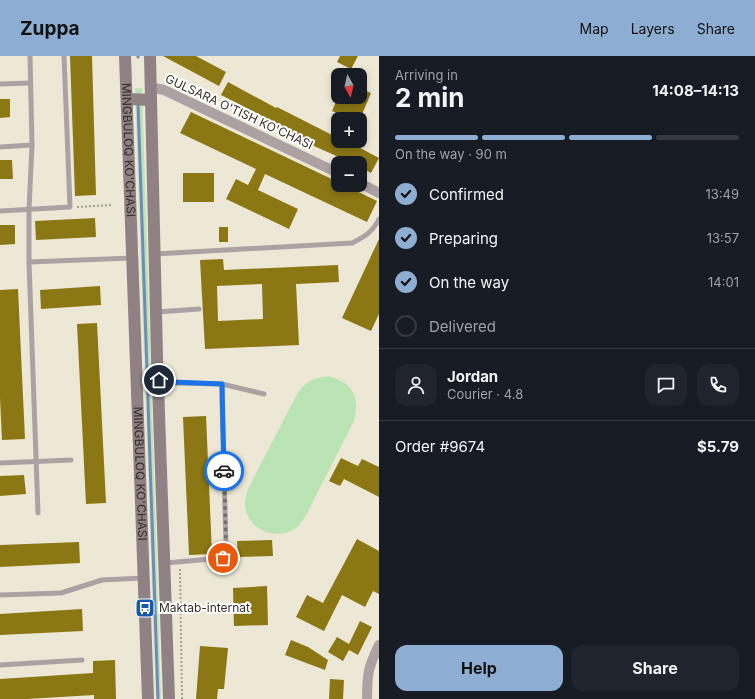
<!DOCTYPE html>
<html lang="en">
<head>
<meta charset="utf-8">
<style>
	body { margin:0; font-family:Inter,sans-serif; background:#20242c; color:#f1f3f6; height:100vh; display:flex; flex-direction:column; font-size:15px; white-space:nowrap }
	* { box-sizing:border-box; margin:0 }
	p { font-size:13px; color:#9ea1a6 }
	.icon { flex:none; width:22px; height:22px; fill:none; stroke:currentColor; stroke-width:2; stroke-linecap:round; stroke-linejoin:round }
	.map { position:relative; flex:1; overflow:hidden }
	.details { display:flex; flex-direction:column; background:#171b24; width:376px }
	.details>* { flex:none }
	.needle { width:26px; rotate:172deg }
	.buttons { position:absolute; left:331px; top:12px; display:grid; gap:8px }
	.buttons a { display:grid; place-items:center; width:36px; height:36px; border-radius:8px; background:#171b24; box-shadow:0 2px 6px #0003; font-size:20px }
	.pin { position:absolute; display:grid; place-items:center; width:34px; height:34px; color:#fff; margin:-17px; border:2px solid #fff; border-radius:50%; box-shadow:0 1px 4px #0007 }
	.courier { position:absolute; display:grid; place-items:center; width:40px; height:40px; margin:-20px; border:3px solid #1a73e8; border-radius:50%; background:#fff; color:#222; box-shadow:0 1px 5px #0007 }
	.summary em { font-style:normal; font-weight:700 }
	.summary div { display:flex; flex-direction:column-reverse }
	.summary { display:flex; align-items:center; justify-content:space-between; height:68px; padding:0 16px }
	h1 { font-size:26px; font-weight:700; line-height:30px }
	.bar { display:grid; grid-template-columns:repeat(4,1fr); gap:6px 4px; align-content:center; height:48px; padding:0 16px }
	.bar i { height:5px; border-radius:3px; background:#363941 }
	.bar .current { background:#8eadd3 }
	.bar p { grid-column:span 4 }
	.line { display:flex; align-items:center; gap:10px; padding:0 16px; border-top:1px solid #363941 }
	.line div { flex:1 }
	.round { display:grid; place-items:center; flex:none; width:42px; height:42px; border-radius:12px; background:#20242c }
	ol { padding:0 16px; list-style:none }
	li { display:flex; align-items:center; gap:12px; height:44px }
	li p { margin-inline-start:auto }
	li .icon { padding:4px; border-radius:50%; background:#8eadd3; color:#111; stroke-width:4 }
	li:last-child { color:#9ea1a6 }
	li i { width:22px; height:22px; border:2px solid #363941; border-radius:50% }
	.action { display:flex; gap:8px; margin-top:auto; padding:8px 16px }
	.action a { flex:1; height:46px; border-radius:12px; background:#8eadd3; color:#111; font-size:16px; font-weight:700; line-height:46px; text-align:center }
	.action a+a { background:#20242c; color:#f1f3f6 }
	header { display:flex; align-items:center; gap:24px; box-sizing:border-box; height:56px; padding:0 20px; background:#8eadd3; color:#111 }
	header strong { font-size:19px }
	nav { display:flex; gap:22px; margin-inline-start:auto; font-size:14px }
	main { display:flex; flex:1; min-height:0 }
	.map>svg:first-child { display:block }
	.green { fill:#bbe4b5 }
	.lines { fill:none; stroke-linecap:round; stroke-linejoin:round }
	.stream { stroke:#718abb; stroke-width:3 }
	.building { fill:#8c7715; fill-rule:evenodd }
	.path { stroke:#a5a193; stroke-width:2; stroke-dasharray:2 2; stroke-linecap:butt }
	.lane { stroke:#aca2a4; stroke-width:5 }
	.street { stroke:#aca2a4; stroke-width:10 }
	.secondary { stroke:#8f8184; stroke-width:12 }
	.done { stroke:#737065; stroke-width:4; stroke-dasharray:0 7.2 }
	.route { stroke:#1a73e8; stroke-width:5 }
	.labels { text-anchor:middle; stroke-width:4; stroke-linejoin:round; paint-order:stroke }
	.street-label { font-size:12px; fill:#323029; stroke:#fff }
	.poi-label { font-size:12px; fill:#323029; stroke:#fff; text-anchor:start }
</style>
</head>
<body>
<header>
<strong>Zuppa</strong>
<nav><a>Map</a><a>Layers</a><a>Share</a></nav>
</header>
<main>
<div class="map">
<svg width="379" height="643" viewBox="0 0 379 643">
	<rect width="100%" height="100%" fill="#ede8d5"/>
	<g class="green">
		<path d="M135 32H142L161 643H156Z"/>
		<path d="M328 320C353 327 360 340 354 365L305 461C303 464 300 468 297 471 277 487 244 473 245 446 245 442 247 437 248 433L297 338C306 325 312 323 328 320Z"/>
	</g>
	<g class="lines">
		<g class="stream">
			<path d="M138 0V1"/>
			<path d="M138 47 158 643"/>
		</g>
	</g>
	<g class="building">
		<path d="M70 0H92L96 139 75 140Z"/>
		<path d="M163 0H196L226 16 219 30Z"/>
		<path d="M340 0H358L351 13 337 6Z"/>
		<path d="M228 26 276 52 277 51 338 82V85H347L379 102 371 117 360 111V107H352L314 90 269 65 270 64 221 39Z"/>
		<path d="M362 33 371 37 360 63H350L332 55 338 41H345L357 47Z"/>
		<path d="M0 43H10V61L0 62Z"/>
		<path d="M191 56 338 126V129H344L377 145 367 166 265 118 258 134 298 153 289 173 226 143 236 123 248 129 256 113 180 77Z"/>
		<path d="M0 104H12L13 123H0Z"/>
		<rect x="183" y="117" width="31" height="29"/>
		<path d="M95 162 96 181 36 184 35 165Z"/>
		<path d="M0 169H15V188L0 189Z"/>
		<rect x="219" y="171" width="9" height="15"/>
		<path d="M379 183V258L371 275 342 262Z"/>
		<path d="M223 203 224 214 338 209 339 226 296 228 299 289 205 293 200 204ZM262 228 263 263 218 265 217 230Z"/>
		<path d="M100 230 101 249 41 253 40 234Z"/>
		<path d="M18 233 25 383 2 384 0 342V234Z"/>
		<path d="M97 267 106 447 86 448 77 268Z"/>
		<path d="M206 360 212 498 189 499 183 361Z"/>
		<path d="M341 402 358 410 362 403 379 411V441L344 423 340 430 329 425Z"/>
		<path d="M24 419 26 438 0 440V420Z"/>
		<path d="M357 483 379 495V538L373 535 365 551 342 539 324 575 296 561 307 539 323 547Z"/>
		<path d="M272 484 273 500 238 501 237 485Z"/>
		<path d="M79 486 80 507 0 511V489Z"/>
		<path d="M267 530 268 569 234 570 233 532Z"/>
		<path d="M82 553 83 575 0 579V558Z"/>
		<path d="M360 565 372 571 358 599 349 594 343 605 328 596 337 581 349 588Z"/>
		<path d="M291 584 308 591 328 604 325 614 285 599Z"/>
		<path d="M200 590 228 592 224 633H218L217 643H196Z"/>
		<path d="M115 604 116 643H94V639L27 643H0V623L93 617V605Z"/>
		<path d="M330 623 344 624 343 643H329Z"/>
	</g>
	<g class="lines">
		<g class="path">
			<path d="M77 151 112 149"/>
			<path d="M180 513 182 643"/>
		</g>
		<g class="lane">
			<path d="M30 0 32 89 29 154V206L132 202"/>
			<path d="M0 28 30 27"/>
			<path d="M0 91 32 89"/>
			<path d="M0 155 70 151 64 0"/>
			<path d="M155 198 352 187C364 181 373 176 379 163"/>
			<path d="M29 206 38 457"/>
			<path d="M157 256 199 253"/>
			<path d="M159 324 173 327 222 328V346L226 488 223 502 165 507"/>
			<path d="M222 328 264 338"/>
			<path d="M0 407 71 404"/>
			<path d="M0 539 61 537 102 524 143 522"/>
			<path d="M0 609 82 604"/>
		</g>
		<g class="street">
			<path d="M150 31 164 34 338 117"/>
			<path d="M360 127 379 137"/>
			<path d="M367 643C367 618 368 612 379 589"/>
		</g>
		<g class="secondary">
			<path id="s1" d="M125 0 148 643"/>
			<path d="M150 0 157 301 169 643"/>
			<path d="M127 43 151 44"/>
		</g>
	</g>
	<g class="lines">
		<path class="done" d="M223 502 226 488 224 415"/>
		<path class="route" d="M159 324 173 326 222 328 224 415"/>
	</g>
	<defs>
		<g id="bus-square" transform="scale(1)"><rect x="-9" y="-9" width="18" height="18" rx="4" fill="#1658a9" stroke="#fff"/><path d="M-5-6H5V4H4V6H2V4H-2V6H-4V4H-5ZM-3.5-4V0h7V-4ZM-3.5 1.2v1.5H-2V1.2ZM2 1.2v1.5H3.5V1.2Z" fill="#fff"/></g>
	</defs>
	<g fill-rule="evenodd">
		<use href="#bus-square" x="145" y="552"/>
	</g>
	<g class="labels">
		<g class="street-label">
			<text transform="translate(239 56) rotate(25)" y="4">GULSARA O'TISH KO'CHASI</text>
			<text dy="4" stroke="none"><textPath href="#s1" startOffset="94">MINGBULOQ KO'CHASI</textPath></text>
			<text dy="4" stroke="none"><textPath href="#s1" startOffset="418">MINGBULOQ KO'CHASI</textPath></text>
		</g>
		<g class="poi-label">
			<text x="159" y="556">Maktab-internat</text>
		</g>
	</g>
</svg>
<div class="buttons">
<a><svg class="needle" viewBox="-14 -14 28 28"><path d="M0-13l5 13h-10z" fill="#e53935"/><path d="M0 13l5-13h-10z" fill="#9ea1a6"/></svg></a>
<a>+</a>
<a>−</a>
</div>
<div class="pin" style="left:223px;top:502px;background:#ea580c"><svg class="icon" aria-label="bag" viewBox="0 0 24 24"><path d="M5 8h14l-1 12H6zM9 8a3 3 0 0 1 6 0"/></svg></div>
<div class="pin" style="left:159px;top:324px;background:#1f2937"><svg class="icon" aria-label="home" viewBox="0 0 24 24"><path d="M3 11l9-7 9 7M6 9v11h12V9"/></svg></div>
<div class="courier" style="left:224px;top:415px"><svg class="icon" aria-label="car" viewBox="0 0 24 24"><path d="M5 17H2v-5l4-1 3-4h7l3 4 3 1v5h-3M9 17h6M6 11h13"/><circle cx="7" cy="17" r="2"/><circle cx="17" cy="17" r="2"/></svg></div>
</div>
<section class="details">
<div class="summary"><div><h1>2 min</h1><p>Arriving in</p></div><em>14:08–14:13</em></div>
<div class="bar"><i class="current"></i><i class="current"></i><i class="current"></i><i></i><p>On the way · 90 m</p></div>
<ol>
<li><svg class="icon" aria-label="check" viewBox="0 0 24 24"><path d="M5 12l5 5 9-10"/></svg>Confirmed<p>13:49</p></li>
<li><svg class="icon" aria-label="check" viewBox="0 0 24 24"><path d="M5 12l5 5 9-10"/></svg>Preparing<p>13:57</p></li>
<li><svg class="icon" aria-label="check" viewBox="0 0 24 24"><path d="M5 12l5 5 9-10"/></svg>On the way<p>14:01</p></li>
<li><i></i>Delivered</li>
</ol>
<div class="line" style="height:72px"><a class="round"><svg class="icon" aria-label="person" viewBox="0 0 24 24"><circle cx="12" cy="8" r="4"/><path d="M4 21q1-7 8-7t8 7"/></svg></a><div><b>Jordan</b><p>Courier · 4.8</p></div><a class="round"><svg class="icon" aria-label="chat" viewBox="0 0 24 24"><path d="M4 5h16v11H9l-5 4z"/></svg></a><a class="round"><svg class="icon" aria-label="phone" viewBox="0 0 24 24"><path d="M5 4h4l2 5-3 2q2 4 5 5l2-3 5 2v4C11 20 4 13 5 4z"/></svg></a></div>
<div class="line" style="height:52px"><div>Order #9674</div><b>$5.79</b></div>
<div class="action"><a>Help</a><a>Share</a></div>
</section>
</main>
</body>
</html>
